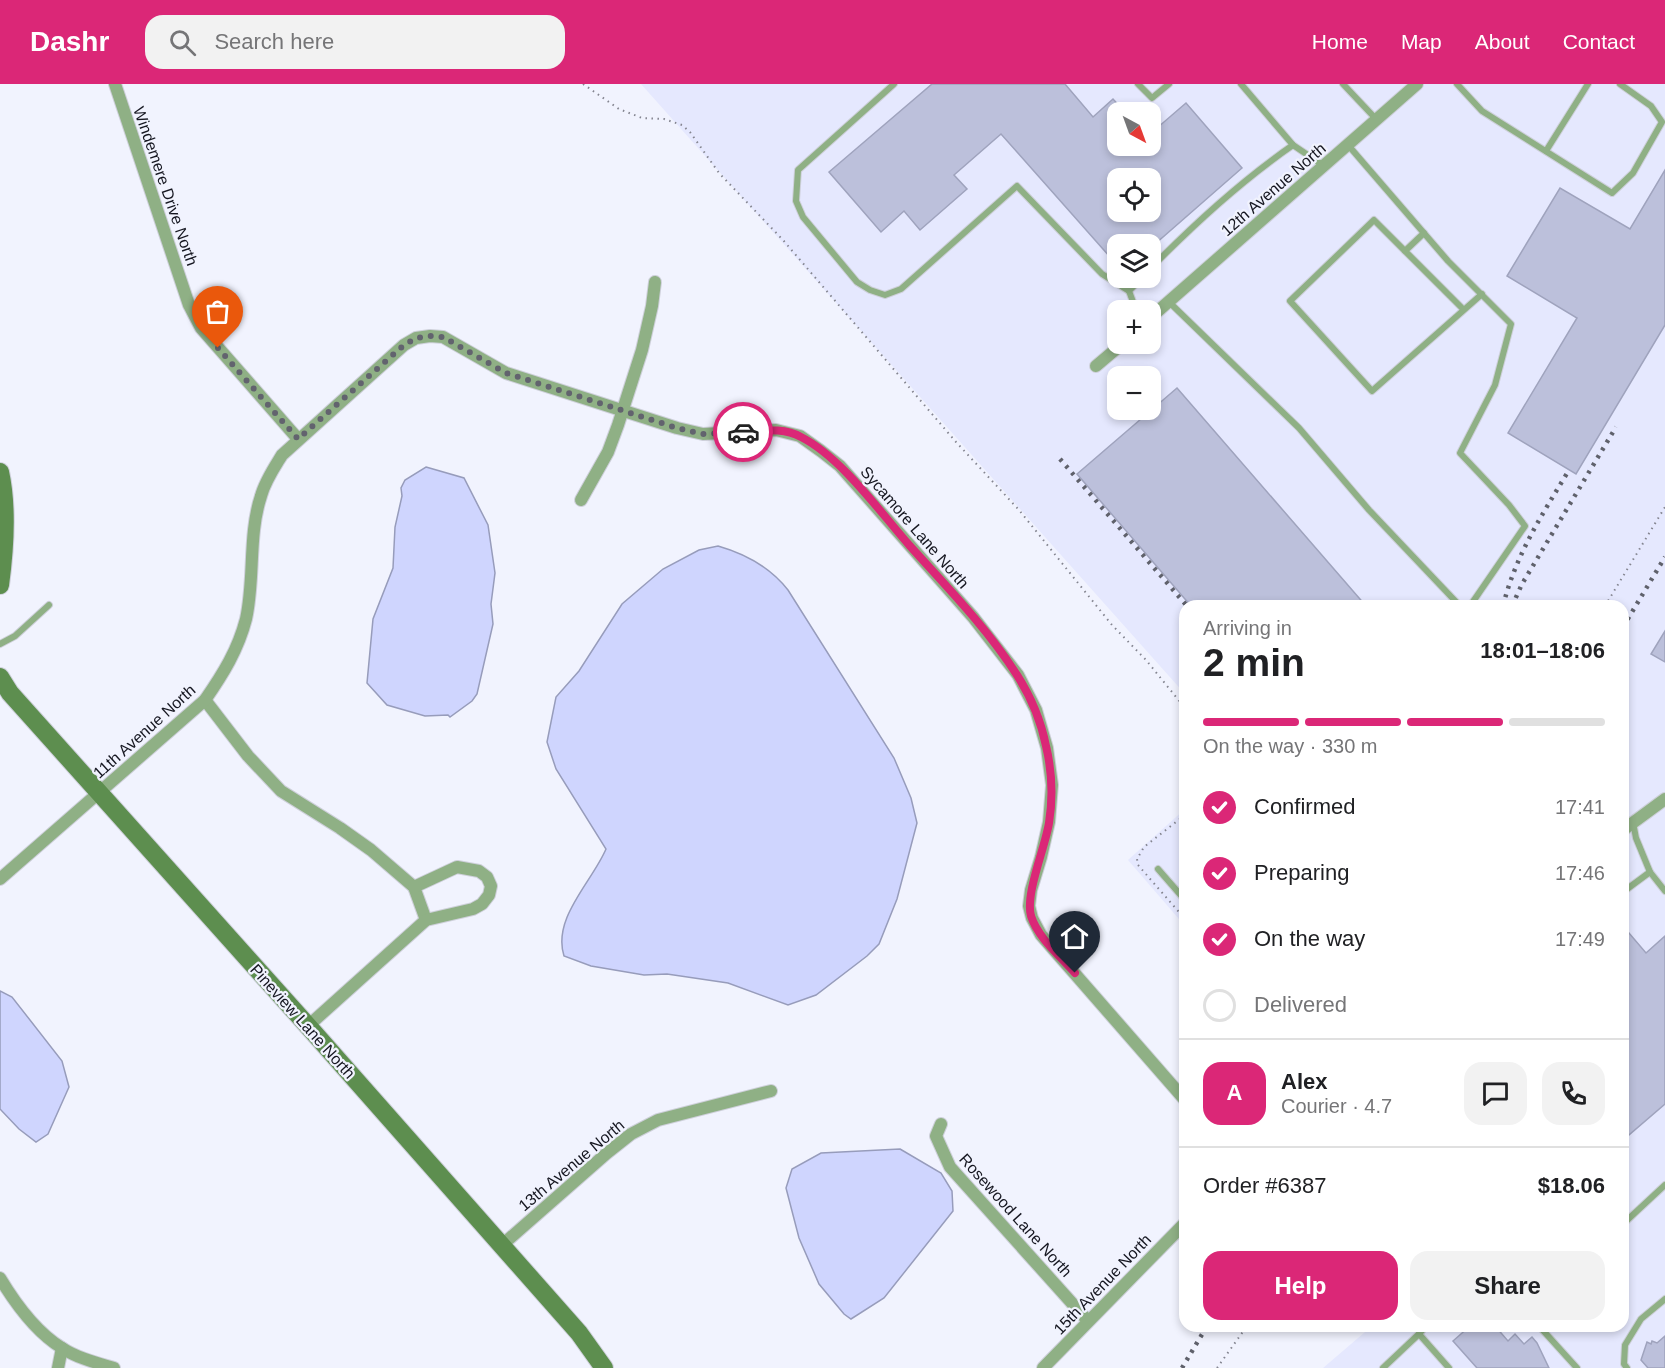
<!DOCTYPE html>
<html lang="en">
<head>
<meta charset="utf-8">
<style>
	body { margin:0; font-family:Helvetica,sans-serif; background:#f2f2f2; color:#202124; height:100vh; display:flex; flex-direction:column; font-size:22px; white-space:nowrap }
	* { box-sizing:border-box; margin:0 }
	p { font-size:20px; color:#757577 }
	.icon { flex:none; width:33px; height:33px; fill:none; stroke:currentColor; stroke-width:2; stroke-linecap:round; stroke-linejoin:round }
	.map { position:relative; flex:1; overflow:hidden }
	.side { position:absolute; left:1179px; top:516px; width:450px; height:732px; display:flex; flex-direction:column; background:#fff; border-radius:18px; box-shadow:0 3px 9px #0003 }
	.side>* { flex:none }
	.needle { width:39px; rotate:139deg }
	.tools { position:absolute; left:1107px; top:18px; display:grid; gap:12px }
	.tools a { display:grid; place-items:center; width:54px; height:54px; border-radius:12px; background:#fff; box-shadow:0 3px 9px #0003; font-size:30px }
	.pin { position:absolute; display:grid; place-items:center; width:51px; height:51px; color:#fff; margin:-62px -26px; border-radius:50% 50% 50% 0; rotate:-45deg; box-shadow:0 0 6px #0007 }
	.pin .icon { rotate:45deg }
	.courier { position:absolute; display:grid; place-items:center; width:60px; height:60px; margin:-30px; border:4px solid #db2777; border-radius:50%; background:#fff; color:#222; box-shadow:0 2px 8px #0007 }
	.overview em { font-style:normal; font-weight:600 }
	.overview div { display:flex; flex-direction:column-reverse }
	.overview { display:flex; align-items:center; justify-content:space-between; height:102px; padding:0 24px }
	h1 { font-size:39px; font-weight:600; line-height:45px }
	.bar { display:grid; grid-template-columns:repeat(4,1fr); gap:9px 6px; align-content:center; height:72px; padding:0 24px }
	.bar i { height:8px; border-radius:4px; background:#e0e0e0 }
	.bar .on { background:#db2777 }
	.bar p { grid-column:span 4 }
	.line { display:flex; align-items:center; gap:15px; padding:0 24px; border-top:2px solid #e0e0e0 }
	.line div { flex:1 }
	.round { display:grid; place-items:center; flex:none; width:63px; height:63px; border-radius:18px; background:#f2f2f2 }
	ol { padding:0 24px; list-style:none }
	li { display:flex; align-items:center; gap:18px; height:66px }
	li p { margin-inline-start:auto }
	li .icon { padding:6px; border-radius:50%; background:#db2777; color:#fff; stroke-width:4 }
	li:last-child { color:#757577 }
	li i { width:33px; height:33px; border:3px solid #e0e0e0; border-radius:50% }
	.button { display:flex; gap:12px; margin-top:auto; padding:12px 24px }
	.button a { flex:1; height:69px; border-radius:18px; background:#db2777; color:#fff; font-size:24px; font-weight:600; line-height:69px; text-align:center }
	.button a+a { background:#f2f2f2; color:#202124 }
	header { display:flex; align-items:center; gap:36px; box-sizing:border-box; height:84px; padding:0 30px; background:#db2777; color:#fff }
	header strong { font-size:28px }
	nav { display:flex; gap:33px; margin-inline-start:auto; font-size:21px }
	.search { width:420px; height:54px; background:#f2f2f2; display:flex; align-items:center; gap:15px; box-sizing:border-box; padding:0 21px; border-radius:18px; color:#757577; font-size:22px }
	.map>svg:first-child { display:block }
	.built { fill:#e5e8fe; fill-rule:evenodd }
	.water { fill:#cfd5fe; stroke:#979cbb; stroke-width:1.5 }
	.building { fill:#bcc0db; stroke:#9fa3bd; stroke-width:1.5; fill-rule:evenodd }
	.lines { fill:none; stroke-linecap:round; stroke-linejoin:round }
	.lane-casing { stroke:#ced0da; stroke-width:8 }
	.street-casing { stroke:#ced0da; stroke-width:14 }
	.secondary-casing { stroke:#ced0da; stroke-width:20 }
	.path { stroke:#848590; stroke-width:2; stroke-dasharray:1.5 4.5; stroke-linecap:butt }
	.lane { stroke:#8fb085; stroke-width:6 }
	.street { stroke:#8fb085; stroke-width:12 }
	.secondary { stroke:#5d8e4f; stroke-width:18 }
	.rail { stroke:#5f616b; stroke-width:4.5; stroke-dasharray:3 6; stroke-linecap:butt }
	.done { stroke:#62636e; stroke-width:6; stroke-dasharray:0 10.8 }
	.route { stroke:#db2777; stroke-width:8 }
	.labels { text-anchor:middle; stroke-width:4.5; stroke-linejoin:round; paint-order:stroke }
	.street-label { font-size:16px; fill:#151620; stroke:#f1f3fe }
</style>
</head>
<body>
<header>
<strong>Dashr</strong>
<div class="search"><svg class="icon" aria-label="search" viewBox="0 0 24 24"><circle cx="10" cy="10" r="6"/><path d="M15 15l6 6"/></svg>Search here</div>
<nav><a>Home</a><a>Map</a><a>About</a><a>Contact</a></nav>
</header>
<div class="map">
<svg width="1665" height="1284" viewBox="0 0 1665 1284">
	<rect width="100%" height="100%" fill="#f1f3fe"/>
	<g class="built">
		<path d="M641 0H1665V1284H1323L1372 1242H1623V522H1185V610ZM1118 28H1150V62H1118ZM1118 94H1150V128H1118ZM1118 160H1150V194H1118ZM1118 226H1150V260H1118ZM1118 292H1150V326H1118Z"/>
		<path d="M1185 725V842L1128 776Z"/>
	</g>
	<g class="water">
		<path d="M426 383 464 394 488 441 495 489 491 520 493 540 477 610 472 617 450 633 448 631 425 632 387 621 367 599 373 535 393 484 395 443 402 412 401 404 405 396Z"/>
		<path d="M718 462C746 470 770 483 788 506L894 674 911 714 917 739 897 815 879 860 867 872 816 911 788 921 728 899 667 890 644 891 591 882 564 872C552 834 592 798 606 765L556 685 547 658 556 613 579 587 622 520 663 485 699 466Z"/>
		<path d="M0 907 12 913 62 977 69 1003 48 1050 36 1058 19 1045 0 1025Z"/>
		<path d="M900 1065 941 1089 952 1107 953 1127 884 1214 851 1235 844 1230 819 1200 799 1154 786 1104 792 1085 821 1069Z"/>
	</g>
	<g class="building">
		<path d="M932 0H1065L1093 33 1113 15 1125 28H1118V62H1150V50L1186 19 1242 84 1155 160H1118V182L1001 50 954 91 967 105 920 146 904 127 881 148 829 88ZM1118 94H1150V128H1118Z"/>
		<path d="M1665 86V241L1576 390 1508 349 1577 234 1507 192 1560 104 1630 145Z"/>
		<path d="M1177 304 1366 522H1191L1077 390Z"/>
		<path d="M1665 547V578L1651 570Z"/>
		<path d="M1623 842 1646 869 1665 852V1020L1623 1056Z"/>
		<path d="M1470 1242H1495L1508 1257 1515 1250 1524 1260 1532 1253 1537 1259 1549 1284H1477L1453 1257Z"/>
		<path d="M1665 1252V1284H1648L1641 1276 1647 1258 1651 1260 1652 1257 1657 1259Z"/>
	</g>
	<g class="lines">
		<g class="lane-casing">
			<g id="lane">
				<path d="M894 0 798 86 796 117 803 133 857 198 870 206 885 211 901 205 1017 102 1102 190 1129 207"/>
				<path d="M1138 0 1152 14 1169 0"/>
				<path d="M1241 0 1293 61 1324 82"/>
				<path d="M1343 0 1376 35"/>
				<path d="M1457 0 1482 27 1612 109 1633 89 1662 38 1651 22 1620 0"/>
				<path d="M1348 61 1448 177 1511 240 1495 301 1460 369 1509 421 1525 442 1470 522"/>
				<path d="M1546 67 1588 0"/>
				<path d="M1405 167 1424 149"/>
				<path d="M1150 185C1194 140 1241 97 1293 61"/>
				<path d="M1169 218 1299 344 1369 426 1460 522"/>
				<path d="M1136 226 1129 207 1142 194"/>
				<path d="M1464 226 1374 136 1290 217 1372 307 1482 210"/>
				<path d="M0 560 15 552 49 521"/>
				<path d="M1633 738 1636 754 1650 788"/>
				<path d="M1158 785 1185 816"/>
				<path d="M1623 808 1650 788 1665 807"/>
				<path d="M1623 1140 1665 1101"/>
				<path d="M1539 1242 1577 1284"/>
				<path d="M1419 1250 1426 1242"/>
				<path d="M1383 1284 1419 1250 1449 1284"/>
				<path d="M1627 1284 1624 1280 1625 1261 1641 1235 1665 1215"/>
			</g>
		</g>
		<g class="street-casing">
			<g id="street">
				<path d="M115 0 189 221 201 244 298 355"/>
				<path d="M1150 234 1417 0"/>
				<path d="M1096 282 1122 260"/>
				<path d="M581 416 608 368 618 341 642 266 652 222 655 198"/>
				<path d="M205 616 248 672 281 707 340 744 371 766 414 803 426 836"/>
				<path d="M1623 746 1665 715"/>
				<path d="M0 795 205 616C223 590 238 566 246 535 255 495 248 451 261 412 265 397 274 384 282 371L404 261 416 254 430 252 443 253 506 289 677 344 703 350 776 346 800 352 821 367 840 382 973 533 1018 591 1036 626 1047 664 1052 701 1049 738 1041 773 1031 806 1029 822 1032 834 1041 851 1185 1016"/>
				<path d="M308 942 426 836 473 825 482 820 489 811 491 802 487 793 479 787 457 783 414 803"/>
				<path d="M941 1040 936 1052 950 1083 1088 1237"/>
				<path d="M501 1162 607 1069 631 1050 658 1036 771 1007"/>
				<path d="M0 1194C15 1219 36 1248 62 1264 77 1274 97 1279 114 1284"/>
				<path d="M58 1284 62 1264"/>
				<path d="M1043 1284 1185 1139"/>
			</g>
		</g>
		<g class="secondary-casing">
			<g id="secondary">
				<path d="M0 388C8 424 5 464 0 501"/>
				<path d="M0 593 10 609 308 942 579 1249 604 1284"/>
			</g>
		</g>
		<g class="path">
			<path d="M583 0 619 25 642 34 664 35 682 41 690 48 719 89 783 156 956 358 1019 426 1112 541 1146 576 1185 624"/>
			<path d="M1605 522 1665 423"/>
			<path d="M1185 731 1144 763 1137 775 1138 781 1185 835"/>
			<path d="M1217 1284 1247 1242"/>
		</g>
		<use href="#lane" class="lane"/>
		<use href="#street" class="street"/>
		<use href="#secondary" class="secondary"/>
		<g class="rail">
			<path d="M1060 375 1187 522"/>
			<path d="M1503 522C1516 470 1542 431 1569 386"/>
			<path d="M1512 522 1522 500 1616 343"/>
			<path d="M1623 543 1665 473"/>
			<path d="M1182 1284 1207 1242"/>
		</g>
	</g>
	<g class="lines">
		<path class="done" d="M218 264 298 355 404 261 416 254 430 252 443 253 506 289 677 344 703 350 743 348"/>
		<path class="route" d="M743 348C763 347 783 343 801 353 841 373 880 428 910 462 947 503 987 544 1017 591 1031 613 1041 637 1046 662 1052 687 1053 714 1049 739 1045 764 1025 810 1031 832 1038 854 1060 872 1075 889"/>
	</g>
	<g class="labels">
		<g class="street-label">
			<text transform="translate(166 102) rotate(71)" y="6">Windemere Drive North</text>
			<text transform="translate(1273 105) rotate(-41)" y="6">12th Avenue North</text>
			<text transform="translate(915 443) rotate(49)" y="6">Sycamore Lane North</text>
			<text transform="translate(144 647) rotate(-42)" y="6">11th Avenue North</text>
			<text transform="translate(303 937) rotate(48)" y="6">Pineview Lane North</text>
			<text transform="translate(571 1081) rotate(-40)" y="6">13th Avenue North</text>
			<text transform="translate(1016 1131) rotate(48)" y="6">Rosewood Lane North</text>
			<text transform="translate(1102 1200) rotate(-46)" y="6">15th Avenue North</text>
		</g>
	</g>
</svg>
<div class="tools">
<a><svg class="needle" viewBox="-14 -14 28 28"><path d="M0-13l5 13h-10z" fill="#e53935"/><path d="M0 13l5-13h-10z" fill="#757577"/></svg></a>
<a><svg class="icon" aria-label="locate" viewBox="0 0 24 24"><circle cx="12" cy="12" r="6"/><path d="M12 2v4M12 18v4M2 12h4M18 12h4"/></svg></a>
<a><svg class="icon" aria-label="layers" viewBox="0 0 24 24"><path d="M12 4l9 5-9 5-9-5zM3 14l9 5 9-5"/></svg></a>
<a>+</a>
<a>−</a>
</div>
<div class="pin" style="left:218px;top:264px;background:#ea580c"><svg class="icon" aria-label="bag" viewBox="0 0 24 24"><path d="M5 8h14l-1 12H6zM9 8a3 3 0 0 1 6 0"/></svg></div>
<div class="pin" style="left:1075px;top:889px;background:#1f2937"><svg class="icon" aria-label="home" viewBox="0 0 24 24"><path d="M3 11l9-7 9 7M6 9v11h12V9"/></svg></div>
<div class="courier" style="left:743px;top:348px"><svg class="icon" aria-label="car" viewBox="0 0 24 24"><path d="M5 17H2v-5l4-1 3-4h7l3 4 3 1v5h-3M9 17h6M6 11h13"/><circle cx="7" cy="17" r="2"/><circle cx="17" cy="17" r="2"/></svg></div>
<section class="side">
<div class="overview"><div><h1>2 min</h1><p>Arriving in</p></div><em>18:01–18:06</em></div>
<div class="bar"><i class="on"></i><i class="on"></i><i class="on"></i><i></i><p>On the way · 330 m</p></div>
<ol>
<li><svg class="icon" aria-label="check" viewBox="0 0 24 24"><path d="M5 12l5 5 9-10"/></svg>Confirmed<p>17:41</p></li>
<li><svg class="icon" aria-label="check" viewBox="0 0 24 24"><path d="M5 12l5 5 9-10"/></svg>Preparing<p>17:46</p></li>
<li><svg class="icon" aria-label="check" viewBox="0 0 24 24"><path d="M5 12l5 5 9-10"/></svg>On the way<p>17:49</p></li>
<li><i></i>Delivered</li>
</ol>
<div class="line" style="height:108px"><b class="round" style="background:#db2777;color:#fff">A</b><div><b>Alex</b><p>Courier · 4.7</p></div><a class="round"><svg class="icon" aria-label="chat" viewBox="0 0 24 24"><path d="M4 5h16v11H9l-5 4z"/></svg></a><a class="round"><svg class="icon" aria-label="phone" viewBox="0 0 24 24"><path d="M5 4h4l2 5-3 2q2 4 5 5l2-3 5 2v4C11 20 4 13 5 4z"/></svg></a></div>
<div class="line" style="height:78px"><div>Order #6387</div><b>$18.06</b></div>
<div class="button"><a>Help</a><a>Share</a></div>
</section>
</div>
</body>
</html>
